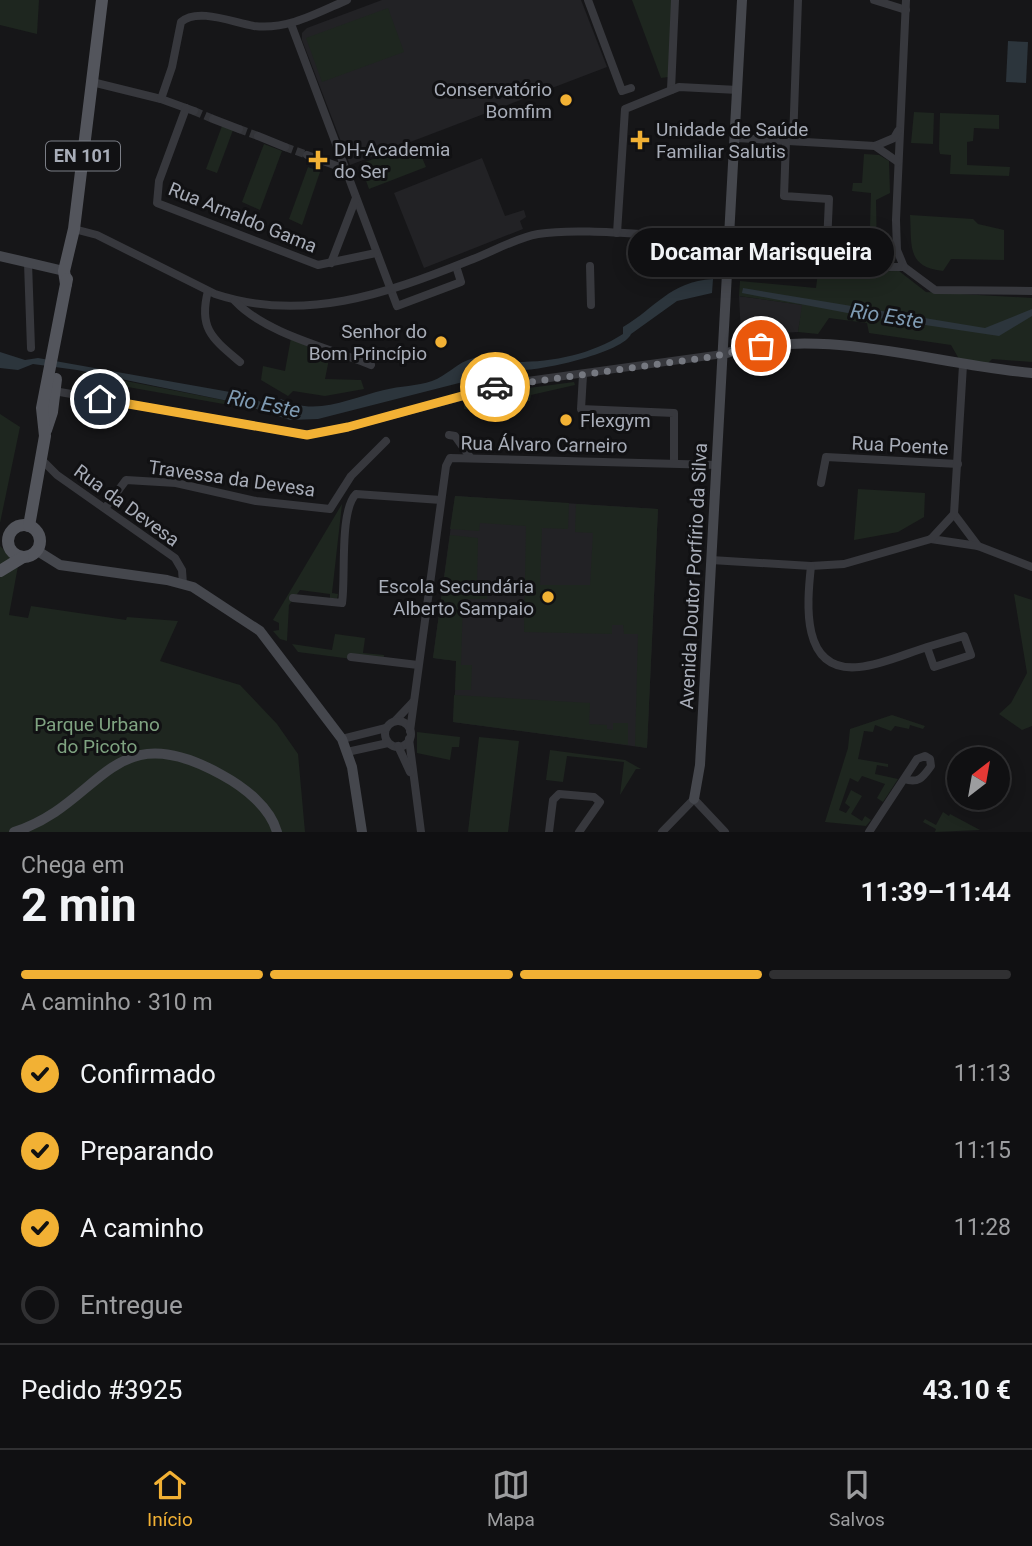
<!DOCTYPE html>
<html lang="pt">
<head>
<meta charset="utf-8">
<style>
	body { margin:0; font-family:Roboto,sans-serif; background:#1e1e20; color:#f1f3f6; height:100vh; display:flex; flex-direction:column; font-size:26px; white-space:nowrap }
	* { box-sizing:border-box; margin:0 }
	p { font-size:23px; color:#9c9d9f }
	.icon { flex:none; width:38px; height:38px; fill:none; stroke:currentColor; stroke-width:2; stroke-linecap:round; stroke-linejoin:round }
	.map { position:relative; height:832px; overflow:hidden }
	.side { display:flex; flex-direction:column; background:#101012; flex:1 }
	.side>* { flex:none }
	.needle { width:46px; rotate:31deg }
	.buttons { position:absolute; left:947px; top:747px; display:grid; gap:14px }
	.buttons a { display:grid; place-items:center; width:63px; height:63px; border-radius:50%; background:#101012; box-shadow:0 4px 18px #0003,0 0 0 2px #303032; font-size:35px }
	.pin { position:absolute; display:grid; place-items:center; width:60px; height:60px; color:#fff; margin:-30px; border:4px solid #fff; border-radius:50%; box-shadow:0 2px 7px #0007 }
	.courier { position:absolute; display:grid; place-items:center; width:70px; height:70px; margin:-35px; border:5px solid #f2b134; border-radius:50%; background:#fff; color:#222; box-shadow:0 2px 9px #0007 }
	.bubble { position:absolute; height:49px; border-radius:24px; background:#101012; box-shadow:0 4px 18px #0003,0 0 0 2px #303032; font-size:23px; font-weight:700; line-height:49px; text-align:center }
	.summary em { font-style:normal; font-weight:700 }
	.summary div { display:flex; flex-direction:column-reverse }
	.summary { display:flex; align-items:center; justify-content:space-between; height:119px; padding:0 21px }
	h1 { font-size:46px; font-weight:700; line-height:52px }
	.bar { display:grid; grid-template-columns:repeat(4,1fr); gap:10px 7px; align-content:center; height:84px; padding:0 21px }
	.bar i { height:9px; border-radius:5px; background:#303032 }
	.bar .current { background:#f2b134 }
	.bar p { grid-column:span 4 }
	.line { display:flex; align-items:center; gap:18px; padding:0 21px; border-top:2px solid #303032 }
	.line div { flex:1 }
	ol { padding:0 21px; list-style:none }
	li { display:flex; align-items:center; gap:21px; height:77px }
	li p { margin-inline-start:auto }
	li .icon { padding:7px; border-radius:50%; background:#f2b134; color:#111; stroke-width:4 }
	li:last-child { color:#9c9d9f }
	li i { width:38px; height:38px; border:4px solid #303032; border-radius:50% }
	.tab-bar { display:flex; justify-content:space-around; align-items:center; height:98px; border-top:2px solid #303032; background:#101012; font-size:19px; color:#9c9d9f }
	.tab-bar a { display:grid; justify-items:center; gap:4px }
	.tab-bar .current { color:#f2b134 }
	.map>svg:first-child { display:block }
	.built { fill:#222225 }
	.green { fill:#1e261f }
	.water { fill:#2c353c }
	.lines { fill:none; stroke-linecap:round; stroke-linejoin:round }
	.street-tunnel { stroke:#333438; stroke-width:8; stroke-dasharray:8 4; stroke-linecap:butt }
	.street { stroke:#37383d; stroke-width:8 }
	.secondary { stroke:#45474d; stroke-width:10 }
	.primary { stroke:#53555c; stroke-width:12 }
	.done { stroke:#757880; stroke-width:7; stroke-dasharray:0 12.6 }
	.route { stroke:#f2b134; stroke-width:9 }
	.poi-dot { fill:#f2b134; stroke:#111113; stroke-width:2.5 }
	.labels { text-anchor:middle; stroke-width:6; stroke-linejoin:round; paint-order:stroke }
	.shield { fill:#111113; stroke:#7b7e86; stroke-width:2 }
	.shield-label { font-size:18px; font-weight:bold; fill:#a8adb8 }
	.poi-label { font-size:19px; fill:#a8adb8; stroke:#111113; text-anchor:end }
	.street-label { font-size:19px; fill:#a8adb8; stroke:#111113 }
	.park-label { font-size:19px; fill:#7fa381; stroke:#111113 }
	.water-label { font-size:21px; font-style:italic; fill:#7f9bb3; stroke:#111113 }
</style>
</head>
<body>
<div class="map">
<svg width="1032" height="832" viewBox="0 0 1032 832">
	<rect width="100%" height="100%" fill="#161618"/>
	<g class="built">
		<path d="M382 0H581L607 67 350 165 302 40V33L307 28Z"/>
		<path d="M482 158 505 216 524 210 526 217 520 221 523 229 424 268 394 193Z"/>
		<path d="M739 296 803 305 798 332 741 335Z"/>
		<path d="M455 496 658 509 647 748 453 722 457 661 433 658Z"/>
	</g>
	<g class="green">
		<path d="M0 0H39L37 34 0 25Z"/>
		<path d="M632 0H673L668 77 661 78Z"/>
		<path d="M388 8 404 52 322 82 306 38Z"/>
		<path d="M914 112 934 113 933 144 911 143Z"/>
		<path d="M940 113 999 115V129L974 128 973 141 967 142V165L1010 167 1009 176 950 174 951 155 940 154 939 149Z"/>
		<path d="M222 126 233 130 217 173 206 169Z"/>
		<path d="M416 143 426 167 369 189 360 164Z"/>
		<path d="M264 144 282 151 260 210 242 202Z"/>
		<path d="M864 154 879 155 889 161 890 193 876 200 877 255 885 263H869L871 193 852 191 853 183H862Z"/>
		<path d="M308 167 320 172 302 225 289 219Z"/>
		<path d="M910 215 973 219 978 224 1004 230V260L951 259 943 271C906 267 912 245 910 215Z"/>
		<path d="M899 271 926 292 1032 298V362L992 359 988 363 959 359 951 345 869 333 867 323 829 318 818 334 798 332 802 305 739 296 740 281 816 288 818 272Z"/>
		<path d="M291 338 330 354 325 379 361 380 364 389 325 396 293 391 288 396 261 380 263 366 285 371Z"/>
		<path d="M80 372 238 403 257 410 94 381Z"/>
		<path d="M574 382 575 385 531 395 530 401H509L506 407 474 406V410L464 409V401L491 393Z"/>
		<path d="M0 414 20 427 0 523Z"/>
		<path d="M858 489 925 493 924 517 898 532 854 540Z"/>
		<path d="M455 496 569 503 568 529 542 528 540 585H590L593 533 575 532 576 504 658 509 647 748 635 746 638 634H624L623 625H612V634L524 632 526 526 480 523 479 531 450 529Z"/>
		<path d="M342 504 332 593 338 594 337 599 330 598V594L300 590 289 605 287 641 280 639 273 631 279 630V623L273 620Z"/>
		<path d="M450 535 478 538 477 585 487 586V599H463L461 665H472L471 690H455L456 661 433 658Z"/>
		<path d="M0 546 7 553 9 552 18 566 9 615 28 618 31 606 126 620 127 617 178 621 160 661 240 685 277 724 298 754 305 832H0Z"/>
		<path d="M1014 594 1032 600V726L1022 730 999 714 1011 703 1027 673Z"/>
		<path d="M335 634 365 638 363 653 384 655 383 663 298 652 292 644 332 650Z"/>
		<path d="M454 695 590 703 589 724 607 725V729L613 730V723H628V745L453 722Z"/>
		<path d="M892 715 925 726 923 729 910 725 909 729 895 726 891 731 875 725 873 732 864 731 858 759 888 764V767L877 765 875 774 898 779 883 802 877 798 885 784 862 776 858 782 850 778 839 810 846 813 850 807 845 803 851 790 862 796 851 814 862 821 865 816 871 820 866 826 825 822 848 748 850 729Z"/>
		<path d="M417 732 460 737 459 747H452L450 760 417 753Z"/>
		<path d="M479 737 519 741 508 832H468Z"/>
		<path d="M550 750 625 760 641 769H636L620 795 624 762 567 756 563 782 546 780Z"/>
		<path d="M943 812 949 816 950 814 980 830 935 832 936 829 923 822 925 819 936 825Z"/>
	</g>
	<g class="water">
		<path d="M1008 41 1028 42 1026 83 1006 82Z"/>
		<path d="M713 279 712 293 677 301 631 334C623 353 534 373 514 370 507 370 505 367 498 368 484 370 475 376 463 382L318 419 290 420 238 403 77 370 33 364 18 370 0 368V352L25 360 38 358 230 392 252 397 268 406 281 399C316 417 350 398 384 390 400 386 417 386 432 381 447 376 457 362 474 358 489 354 501 362 516 362 554 362 592 354 623 334V327C657 307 669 282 713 279Z"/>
		<path d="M743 288 985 328 1032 309V316L999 336 858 315 742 293Z"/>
	</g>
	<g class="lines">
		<g class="street-tunnel">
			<path d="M194 111 213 119"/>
			<path d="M239 129 258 136"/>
			<path d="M285 147 307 155"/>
		</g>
		<g class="street">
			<path d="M588 0 622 91 631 88"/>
			<path d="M874 0 906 10"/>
			<path d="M906 0 896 220 897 250 904 267 935 290 1032 291"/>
			<path d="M291 24 397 306 461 282 456 266"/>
			<path d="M92 82 161 99 194 111"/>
			<path d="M671 90 675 0"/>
			<path d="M161 99 172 67 181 22C198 7 234 23 254 26 288 30 317 13 347 0"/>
			<path d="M186 108 159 181 157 203 318 265 376 253"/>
			<path d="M213 119 239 129"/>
			<path d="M258 136 285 147"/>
			<path d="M736 138 875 146 894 138 898 131"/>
			<path d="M786 141 784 196 829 199 826 267H904"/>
			<path d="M793 141 798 0"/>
			<path d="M875 146 898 162"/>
			<path d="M307 155 345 169"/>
			<path d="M74 229 97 235 215 294C303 323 386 294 468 261 490 253 515 238 538 234 574 228 633 234 671 236"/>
			<path d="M617 233 625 109 679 87 738 90"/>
			<path d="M28 263 31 348"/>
			<path d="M331 263 356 198"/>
			<path d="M590 266 591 305"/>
			<path d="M208 291C198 329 213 339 240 362"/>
			<path d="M235 301C266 334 329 348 371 365"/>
			<path d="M583 375 581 409 674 413V463"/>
			<path d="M54 391 307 435 348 427 513 383 723 354"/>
			<path d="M449 435 455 436 470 457"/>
			<path d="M41 459 57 475 175 558 182 570 183 584"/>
			<path d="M821 483 826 457 958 464"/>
			<path d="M106 507 126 480 176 483 256 501 330 509 351 476 386 441"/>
			<path d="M954 514 978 546"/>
			<path d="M931 539 978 546 1032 567"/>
			<path d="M711 560 811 566 844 564 931 539 954 514 963 365"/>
			<path d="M811 566C807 603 800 673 859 667 881 665 905 654 927 647L934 667 971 655 964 636 927 647"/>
			<path d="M293 598 342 603C346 578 339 511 356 494L441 500"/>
			<path d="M351 657 418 665"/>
			<path d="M395 721 413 702"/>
			<circle cx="398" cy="734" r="13"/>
			<path d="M410 731 446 466 450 458 717 465"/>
			<path d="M342 739 386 728"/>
			<path d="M409 739 421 832"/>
			<path d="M398 746 410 772"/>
			<path d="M347 752 388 743"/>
			<path d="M549 832 553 800 559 794 594 797 600 802 579 832"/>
			<path d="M662 832 694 799 725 832"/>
			<path d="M869 832 917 759 925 756 930 759 931 766C923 777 919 784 904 779"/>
		</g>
		<g class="secondary">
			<path d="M0 256 64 271"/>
			<path d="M723 354C824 325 930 364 1032 373"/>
			<path d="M36 550 60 565 167 580 193 587 260 631 342 739 352 767 362 832"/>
			<path d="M694 799 700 765 742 0"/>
			<path d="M14 832C103 804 110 712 222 775 244 787 270 807 277 832"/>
		</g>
		<g class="primary">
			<path d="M66 284 64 271 74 229 102 0"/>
			<path d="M46 430 52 412 56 379"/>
			<circle cx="24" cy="541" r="16"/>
			<path d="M29 526 45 436 42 408 67 279"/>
			<path d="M0 571 23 557"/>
		</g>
	</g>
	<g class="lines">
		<path class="done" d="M495 387 710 357 761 346"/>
		<path class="route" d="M100 399 307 435 348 427 495 387"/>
	</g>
	<g class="poi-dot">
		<circle cx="566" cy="100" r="7"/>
		<path d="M636.5 129.5h7v7h7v7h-7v7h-7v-7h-7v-7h7z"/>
		<path d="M314.5 149.5h7v7h7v7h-7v7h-7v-7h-7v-7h7z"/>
		<circle cx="441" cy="342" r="7"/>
		<circle cx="566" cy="420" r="7"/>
		<circle cx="548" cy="597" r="7"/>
	</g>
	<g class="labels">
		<rect class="shield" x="46" y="141.5" width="74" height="29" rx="5"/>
		<g class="shield-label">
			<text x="83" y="162">EN 101</text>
		</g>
		<g class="poi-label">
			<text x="552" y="96">Conservatório<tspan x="552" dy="22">Bomfim</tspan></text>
			<text x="656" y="136" text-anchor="start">Unidade de Saúde<tspan x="656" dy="22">Familiar Salutis</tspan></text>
			<text x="334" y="156" text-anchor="start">DH-Academia<tspan x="334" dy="22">do Ser</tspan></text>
			<text x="427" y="338">Senhor do<tspan x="427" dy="22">Bom Princípio</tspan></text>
			<text x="580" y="427" text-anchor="start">Flexgym</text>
			<text x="534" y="593">Escola Secundária<tspan x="534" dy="22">Alberto Sampaio</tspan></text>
		</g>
		<g class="street-label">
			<text transform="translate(243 217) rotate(22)" y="7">Rua Arnaldo Gama</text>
			<text transform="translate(544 444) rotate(1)" y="7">Rua Álvaro Carneiro</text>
			<text transform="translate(900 445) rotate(3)" y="7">Rua Poente</text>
			<text transform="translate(232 478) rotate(8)" y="7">Travessa da Devesa</text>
			<text transform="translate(127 505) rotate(36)" y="7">Rua da Devesa</text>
			<text transform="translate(693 576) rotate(-87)" y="7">Avenida Doutor Porfírio da Silva</text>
		</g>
		<g class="park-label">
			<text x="97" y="731">Parque Urbano<tspan x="97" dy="22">do Picoto</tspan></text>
		</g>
		<g class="water-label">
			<text transform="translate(887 316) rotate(9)" y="7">Rio Este</text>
			<text transform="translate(264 404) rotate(11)" y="7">Rio Este</text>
		</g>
	</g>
</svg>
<div class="buttons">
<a><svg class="needle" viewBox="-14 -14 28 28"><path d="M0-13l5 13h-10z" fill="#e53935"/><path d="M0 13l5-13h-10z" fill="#9c9d9f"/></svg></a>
</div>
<div class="pin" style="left:761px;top:346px;background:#ea580c"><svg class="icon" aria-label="bag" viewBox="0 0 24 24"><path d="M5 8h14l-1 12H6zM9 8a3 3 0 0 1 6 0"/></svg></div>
<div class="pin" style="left:100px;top:399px;background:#1f2937"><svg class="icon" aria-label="home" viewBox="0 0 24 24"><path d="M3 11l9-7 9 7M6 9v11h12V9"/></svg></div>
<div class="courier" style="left:495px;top:387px"><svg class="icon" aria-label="car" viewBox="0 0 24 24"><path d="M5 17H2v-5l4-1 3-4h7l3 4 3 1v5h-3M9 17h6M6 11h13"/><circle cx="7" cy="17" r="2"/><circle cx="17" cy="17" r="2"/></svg></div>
<div class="bubble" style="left:628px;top:228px;width:266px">Docamar Marisqueira</div>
</div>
<section class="side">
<div class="summary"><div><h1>2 min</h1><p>Chega em</p></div><em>11:39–11:44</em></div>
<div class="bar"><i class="current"></i><i class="current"></i><i class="current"></i><i></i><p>A caminho · 310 m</p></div>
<ol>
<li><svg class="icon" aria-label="check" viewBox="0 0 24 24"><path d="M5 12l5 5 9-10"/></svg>Confirmado<p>11:13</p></li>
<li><svg class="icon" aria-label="check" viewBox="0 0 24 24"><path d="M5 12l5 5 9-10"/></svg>Preparando<p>11:15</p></li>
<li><svg class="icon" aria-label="check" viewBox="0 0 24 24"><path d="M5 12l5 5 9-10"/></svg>A caminho<p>11:28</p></li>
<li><i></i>Entregue</li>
</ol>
<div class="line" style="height:91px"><div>Pedido #3925</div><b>43.10 €</b></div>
</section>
<nav class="tab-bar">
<a class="current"><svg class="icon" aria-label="home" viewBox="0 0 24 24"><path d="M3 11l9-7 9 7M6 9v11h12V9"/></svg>Início</a>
<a><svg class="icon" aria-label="map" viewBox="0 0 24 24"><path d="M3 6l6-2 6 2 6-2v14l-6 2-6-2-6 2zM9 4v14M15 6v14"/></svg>Mapa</a>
<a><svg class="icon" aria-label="saved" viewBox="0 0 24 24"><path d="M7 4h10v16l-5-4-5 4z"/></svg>Salvos</a>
</nav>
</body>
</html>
